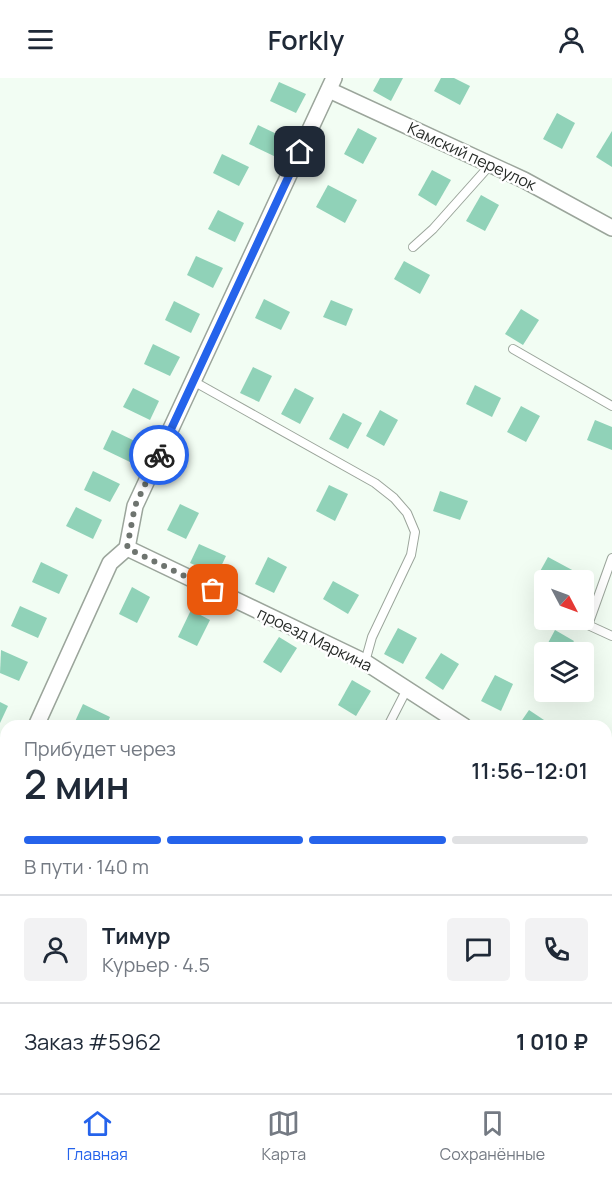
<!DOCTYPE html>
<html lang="ru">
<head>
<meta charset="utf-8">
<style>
	body { margin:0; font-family:Manrope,sans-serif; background:#f2f2f3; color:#1f2937; height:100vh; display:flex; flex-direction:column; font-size:22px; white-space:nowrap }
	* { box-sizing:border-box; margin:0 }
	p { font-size:20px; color:#747a83 }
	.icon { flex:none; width:33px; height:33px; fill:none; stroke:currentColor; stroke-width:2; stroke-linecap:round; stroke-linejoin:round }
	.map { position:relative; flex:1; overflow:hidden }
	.side { position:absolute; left:0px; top:642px; width:612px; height:374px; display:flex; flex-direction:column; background:#fff; border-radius:18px 18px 0 0; box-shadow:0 6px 24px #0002 }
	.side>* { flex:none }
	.needle { width:39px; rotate:131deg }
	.controls { position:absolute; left:534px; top:492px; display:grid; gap:12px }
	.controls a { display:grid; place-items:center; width:60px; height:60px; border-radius:6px; background:#fff; box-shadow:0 6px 24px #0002; font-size:30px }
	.pin { position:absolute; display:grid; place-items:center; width:51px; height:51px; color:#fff; margin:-26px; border-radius:12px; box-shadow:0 3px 9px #0006 }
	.courier { position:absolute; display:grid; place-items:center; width:60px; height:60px; margin:-30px; border:4px solid #2563eb; border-radius:50%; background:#fff; color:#222; box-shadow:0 2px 8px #0007 }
	.overview em { font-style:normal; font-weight:600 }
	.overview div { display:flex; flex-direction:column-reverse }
	.overview { display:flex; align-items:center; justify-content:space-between; height:102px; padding:0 24px }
	h1 { font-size:39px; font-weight:600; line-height:45px }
	.bar { display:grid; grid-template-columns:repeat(4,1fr); gap:9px 6px; align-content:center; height:72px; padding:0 24px }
	.bar i { height:8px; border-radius:4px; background:#e0e1e3 }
	.bar .active { background:#2563eb }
	.bar p { grid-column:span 4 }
	.line { display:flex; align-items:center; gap:15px; padding:0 24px; border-top:2px solid #e0e1e3 }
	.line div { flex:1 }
	.round { display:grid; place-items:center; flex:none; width:63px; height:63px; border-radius:6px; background:#f2f2f3 }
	header { display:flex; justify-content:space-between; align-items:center; height:78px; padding:0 24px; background:#fff; font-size:27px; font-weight:600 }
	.menu { display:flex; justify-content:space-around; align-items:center; height:84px; border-top:2px solid #e0e1e3; background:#fff; font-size:16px; color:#747a83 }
	.menu a { display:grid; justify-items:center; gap:3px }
	.menu .active { color:#2563eb }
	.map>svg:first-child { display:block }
	.building { fill:#90d2b8 }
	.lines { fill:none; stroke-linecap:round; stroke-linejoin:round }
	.service-casing { stroke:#9ba59b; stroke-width:10 }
	.minor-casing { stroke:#9ba59b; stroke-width:18 }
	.service { stroke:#fff; stroke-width:8 }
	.minor { stroke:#fff; stroke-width:15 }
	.done { stroke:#6e746f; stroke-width:6; stroke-dasharray:0 10.8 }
	.route { stroke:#2563eb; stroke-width:8 }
	.labels { text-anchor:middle; stroke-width:5; stroke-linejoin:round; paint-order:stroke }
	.street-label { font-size:16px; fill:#272b28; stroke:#fff }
</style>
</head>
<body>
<header><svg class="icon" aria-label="menu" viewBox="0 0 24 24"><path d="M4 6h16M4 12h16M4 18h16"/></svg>Forkly<svg class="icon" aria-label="person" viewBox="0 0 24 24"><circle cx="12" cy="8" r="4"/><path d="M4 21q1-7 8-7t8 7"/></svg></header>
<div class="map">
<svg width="612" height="1015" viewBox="0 0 612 1015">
	<rect width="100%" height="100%" fill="#f2fdf3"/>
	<g class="building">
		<path d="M380 0H403L391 23 373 13Z"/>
		<path d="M441 0H454L470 8 460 27 434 13Z"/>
		<path d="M279 4 306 16 296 35 270 23Z"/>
		<path d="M557 35 575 45 562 71 543 61Z"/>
		<path d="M258 47 285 60 276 79 249 66Z"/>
		<path d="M358 50 377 60 363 86 344 76Z"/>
		<path d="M612 53V89L596 79Z"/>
		<path d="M222 76 249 89 239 108 213 95Z"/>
		<path d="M432 92 451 102 436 128 418 117Z"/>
		<path d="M328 107 357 122 345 145 316 129Z"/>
		<path d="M481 117 499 127 485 153 466 143Z"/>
		<path d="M218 132 244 145 235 164 208 151Z"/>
		<path d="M196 178 223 190 213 210 187 197Z"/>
		<path d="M404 183 430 197 420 216 394 201Z"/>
		<path d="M264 221 290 234 281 252 255 240Z"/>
		<path d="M331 222 353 231 346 248 323 239Z"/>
		<path d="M174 223 200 236 191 255 165 242Z"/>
		<path d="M521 231 539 242 523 267 505 256Z"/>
		<path d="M153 266 180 279 170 298 144 286Z"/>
		<path d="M253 289 272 298 259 324 240 315Z"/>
		<path d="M475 307 501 320 492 339 466 326Z"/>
		<path d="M133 310 159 323 150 342 123 329Z"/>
		<path d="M295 310 314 320 300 346 281 336Z"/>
		<path d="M521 328 540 338 526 364 507 354Z"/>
		<path d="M380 332 398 342 384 368 366 358Z"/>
		<path d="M343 335 362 345 348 371 329 361Z"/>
		<path d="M595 342 612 349V372L587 362Z"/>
		<path d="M112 352 139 365 130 384 103 371Z"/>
		<path d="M93 393 120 406 110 424 84 412Z"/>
		<path d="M329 407 348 416 335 443 316 433Z"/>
		<path d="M440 413 468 423 460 442 433 433Z"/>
		<path d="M180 426 199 435 186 461 167 452Z"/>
		<path d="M76 429 102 442 93 461 66 448Z"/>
		<path d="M199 466 226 478 217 497 190 485Z"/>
		<path d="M268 479 287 489 274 515 255 506Z"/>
		<path d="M548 479 574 493 568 502H547L538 497Z"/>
		<path d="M41 484 68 497 59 516 32 504Z"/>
		<path d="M333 503 359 517 348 536 323 521Z"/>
		<path d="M132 509 150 519 137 545 119 536Z"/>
		<path d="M20 528 47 540 38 560 11 548Z"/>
		<path d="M191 532 210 542 197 568 178 559Z"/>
		<path d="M398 550 417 560 403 586 384 576Z"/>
		<path d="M555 552 574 563 567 574H544V580L541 578Z"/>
		<path d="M279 559 297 570 281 595 263 584Z"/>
		<path d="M1 572 28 584 19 603 0 595Z"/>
		<path d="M441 575 459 586 443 612 425 600Z"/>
		<path d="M495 597 513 606 501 633 481 623Z"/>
		<path d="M352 602 371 613 356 638 338 627Z"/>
		<path d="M0 624 8 628 0 645Z"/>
		<path d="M83 626 110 639 106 648H73Z"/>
		<path d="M529 632 547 644 544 648H518Z"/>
		<path d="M610 766 612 768V794L606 789V772Z"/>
		<path d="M606 977 612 981V992L606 1001Z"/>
		<path d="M148 1010H164L178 1015H146Z"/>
		<path d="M235 1010H268L265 1015H238L234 1013Z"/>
		<path d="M567 1010 575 1015H563Z"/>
	</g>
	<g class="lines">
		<g class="service-casing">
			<g id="service">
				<path d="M413 169 433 151 491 86"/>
				<path d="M513 271 612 328"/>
				<path d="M193 303 375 405 394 420 407 435 415 454 411 477 372 559 365 584"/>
				<path d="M612 480 588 547 612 558"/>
				<path d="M388 648 407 611"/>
				<path d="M122 1015 124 1010"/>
			</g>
		</g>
		<g class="minor-casing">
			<g id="minor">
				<path d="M329 12 524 102 612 150"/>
				<path d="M127 470 365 584 464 648"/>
				<path d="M36 648 110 485 127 470 135 428 334 0"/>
				<path d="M0 728 6 714"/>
				<path d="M606 740 612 744"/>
				<path d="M0 818 6 821"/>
				<path d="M606 910 612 901"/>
				<path d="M377 1010 386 1015"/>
				<path d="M301 1015 304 1010"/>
				<path d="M541 1015 544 1010"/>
			</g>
		</g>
		<use href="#service" class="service"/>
		<use href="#minor" class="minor"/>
	</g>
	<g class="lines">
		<path class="done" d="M159 377 135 428 127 470 213 512"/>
		<path class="route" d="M159 377 300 74"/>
	</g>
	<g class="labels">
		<g class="street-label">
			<text transform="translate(472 78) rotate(25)" y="6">Камский переулок</text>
			<text transform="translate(315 561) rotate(26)" y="6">проезд Маркина</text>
		</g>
	</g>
</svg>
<div class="controls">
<a><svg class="needle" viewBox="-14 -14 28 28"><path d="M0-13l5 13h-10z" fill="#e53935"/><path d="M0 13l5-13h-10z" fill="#747a83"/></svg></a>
<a><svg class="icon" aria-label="layers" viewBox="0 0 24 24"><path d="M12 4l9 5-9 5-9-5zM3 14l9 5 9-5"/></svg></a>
</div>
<div class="pin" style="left:213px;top:512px;background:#ea580c"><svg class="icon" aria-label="bag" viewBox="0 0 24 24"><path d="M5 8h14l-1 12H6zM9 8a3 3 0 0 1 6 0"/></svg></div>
<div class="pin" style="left:300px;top:74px;background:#1f2937"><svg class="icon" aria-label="home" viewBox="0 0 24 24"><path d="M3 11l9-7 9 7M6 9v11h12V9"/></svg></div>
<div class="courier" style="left:159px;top:377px"><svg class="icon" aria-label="bike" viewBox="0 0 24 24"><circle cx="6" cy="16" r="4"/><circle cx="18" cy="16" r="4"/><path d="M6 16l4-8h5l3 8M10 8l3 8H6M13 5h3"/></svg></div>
<section class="side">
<div class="overview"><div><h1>2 мин</h1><p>Прибудет через</p></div><em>11:56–12:01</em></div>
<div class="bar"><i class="active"></i><i class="active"></i><i class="active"></i><i></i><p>В пути · 140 m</p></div>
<div class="line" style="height:108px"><a class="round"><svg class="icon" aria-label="person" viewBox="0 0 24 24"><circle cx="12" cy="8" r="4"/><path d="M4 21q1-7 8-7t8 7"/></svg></a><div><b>Тимур</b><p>Курьер · 4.5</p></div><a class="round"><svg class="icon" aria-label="chat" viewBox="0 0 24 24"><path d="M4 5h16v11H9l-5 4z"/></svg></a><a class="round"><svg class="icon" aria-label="phone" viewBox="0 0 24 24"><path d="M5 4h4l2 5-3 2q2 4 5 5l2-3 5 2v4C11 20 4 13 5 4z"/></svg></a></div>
<div class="line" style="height:78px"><div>Заказ #5962</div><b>1 010 ₽</b></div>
</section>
</div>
<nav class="menu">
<a class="active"><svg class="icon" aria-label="home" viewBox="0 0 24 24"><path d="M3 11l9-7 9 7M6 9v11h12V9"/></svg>Главная</a>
<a><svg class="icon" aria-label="map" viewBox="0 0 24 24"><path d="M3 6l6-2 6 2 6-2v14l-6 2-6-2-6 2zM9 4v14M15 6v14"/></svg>Карта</a>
<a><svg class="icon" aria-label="saved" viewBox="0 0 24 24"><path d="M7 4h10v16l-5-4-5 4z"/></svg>Сохранённые</a>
</nav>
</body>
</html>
